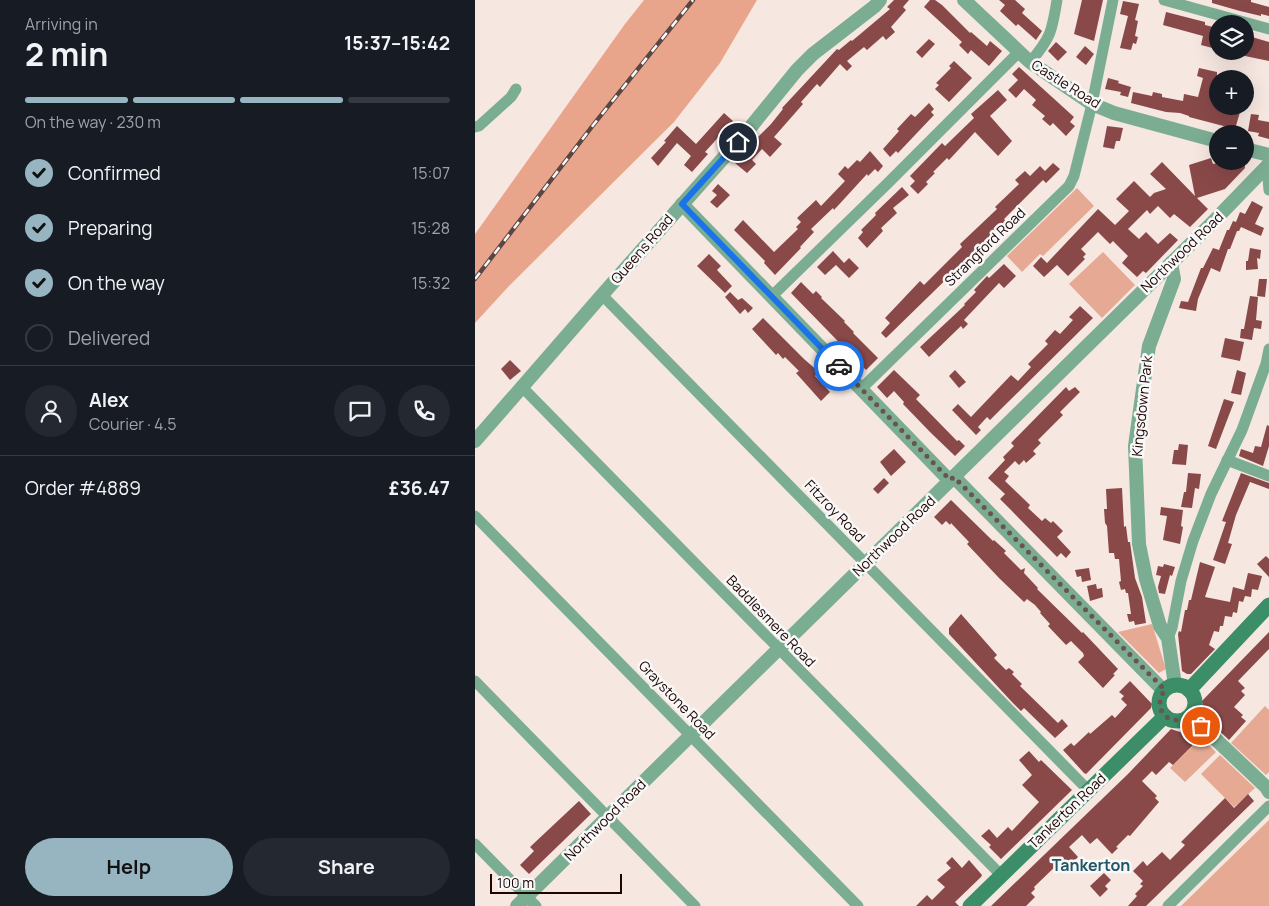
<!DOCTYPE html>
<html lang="en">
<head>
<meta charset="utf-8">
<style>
	body { margin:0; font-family:Manrope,sans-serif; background:#242831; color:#f1f3f6; height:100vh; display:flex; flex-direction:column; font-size:19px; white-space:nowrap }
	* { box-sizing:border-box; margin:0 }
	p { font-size:16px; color:#9ea1a6 }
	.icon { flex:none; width:28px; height:28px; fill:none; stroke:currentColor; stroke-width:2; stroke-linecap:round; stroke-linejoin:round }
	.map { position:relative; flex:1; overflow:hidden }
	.side { display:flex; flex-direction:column; background:#171b24; width:475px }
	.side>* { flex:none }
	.controls { position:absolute; left:734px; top:15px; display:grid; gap:10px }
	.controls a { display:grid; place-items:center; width:45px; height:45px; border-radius:50%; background:#171b24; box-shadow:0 5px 20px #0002; font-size:25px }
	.scale { position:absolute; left:15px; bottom:12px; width:132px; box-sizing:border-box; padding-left:5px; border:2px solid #1d0500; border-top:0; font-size:14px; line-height:18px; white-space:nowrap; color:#1d0500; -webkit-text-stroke:4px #f8f8f8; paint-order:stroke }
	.pin { position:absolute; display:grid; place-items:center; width:42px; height:42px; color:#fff; margin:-21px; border:2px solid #fff; border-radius:50%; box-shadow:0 1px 5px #0007 }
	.courier { position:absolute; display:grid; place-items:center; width:50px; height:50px; margin:-25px; border:4px solid #1a73e8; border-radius:50%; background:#fff; color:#222; box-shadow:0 1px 6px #0007 }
	.headline em { font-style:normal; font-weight:700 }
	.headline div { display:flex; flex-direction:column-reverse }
	.headline { display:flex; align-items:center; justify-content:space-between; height:85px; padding:0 25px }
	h1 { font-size:32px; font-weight:700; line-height:38px }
	.bar { display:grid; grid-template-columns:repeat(4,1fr); gap:8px 5px; align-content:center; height:60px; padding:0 25px }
	.bar i { height:6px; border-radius:4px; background:#363941 }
	.bar .current { background:#97b5c0 }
	.bar p { grid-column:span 4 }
	.line { display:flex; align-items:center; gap:12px; padding:0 25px; border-top:1px solid #363941 }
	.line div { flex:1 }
	.round { display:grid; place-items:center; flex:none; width:52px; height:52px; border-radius:26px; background:#242831 }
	ol { padding:0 25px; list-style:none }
	li { display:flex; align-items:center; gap:15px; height:55px }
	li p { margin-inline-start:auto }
	li .icon { padding:5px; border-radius:50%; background:#97b5c0; color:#111; stroke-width:4 }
	li:last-child { color:#9ea1a6 }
	li i { width:28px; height:28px; border:2px solid #363941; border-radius:50% }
	.action { display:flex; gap:10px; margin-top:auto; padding:10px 25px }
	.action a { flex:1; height:58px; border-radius:30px; background:#97b5c0; color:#111; font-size:20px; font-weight:700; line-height:58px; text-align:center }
	.action a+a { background:#242831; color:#f1f3f6 }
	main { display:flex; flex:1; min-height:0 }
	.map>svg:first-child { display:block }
	.green { fill:#e6aa94 }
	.forest { fill:#e9a58c }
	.building { fill:#894949 }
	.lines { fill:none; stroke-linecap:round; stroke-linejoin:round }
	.minor { stroke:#7bad93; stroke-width:11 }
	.tertiary { stroke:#7bad93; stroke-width:14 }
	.secondary { stroke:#3b8e68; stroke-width:15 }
	.rail-casing { stroke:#5c4641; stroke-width:4.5 }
	.rail { stroke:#f8f8f8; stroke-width:2.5; stroke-dasharray:8; stroke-linecap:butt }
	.done { stroke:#69544f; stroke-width:5; stroke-dasharray:0 9 }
	.route { stroke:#1a73e8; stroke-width:6 }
	.labels { text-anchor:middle; stroke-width:5; stroke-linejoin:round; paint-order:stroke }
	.street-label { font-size:14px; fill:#1d0500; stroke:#f8f8f8 }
	.quarter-label { font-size:16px; font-weight:bold; fill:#225565; stroke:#f8f8f8 }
</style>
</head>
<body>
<main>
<section class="side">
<div class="headline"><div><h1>2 min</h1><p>Arriving in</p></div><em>15:37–15:42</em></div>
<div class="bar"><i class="current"></i><i class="current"></i><i class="current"></i><i></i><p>On the way · 230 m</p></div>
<ol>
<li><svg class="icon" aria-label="check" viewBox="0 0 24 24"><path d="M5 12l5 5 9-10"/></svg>Confirmed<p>15:07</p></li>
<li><svg class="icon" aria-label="check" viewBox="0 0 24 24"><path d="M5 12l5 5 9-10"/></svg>Preparing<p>15:28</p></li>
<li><svg class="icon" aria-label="check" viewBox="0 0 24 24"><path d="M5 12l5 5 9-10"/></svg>On the way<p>15:32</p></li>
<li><i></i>Delivered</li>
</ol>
<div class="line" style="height:90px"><a class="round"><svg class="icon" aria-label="person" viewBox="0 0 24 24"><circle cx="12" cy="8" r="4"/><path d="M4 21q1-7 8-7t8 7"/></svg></a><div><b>Alex</b><p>Courier · 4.5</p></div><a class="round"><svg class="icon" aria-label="chat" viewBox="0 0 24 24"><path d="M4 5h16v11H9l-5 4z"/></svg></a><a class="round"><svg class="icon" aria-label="phone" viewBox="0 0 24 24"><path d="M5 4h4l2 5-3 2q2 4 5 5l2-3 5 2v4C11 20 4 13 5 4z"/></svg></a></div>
<div class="line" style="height:65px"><div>Order #4889</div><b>£36.47</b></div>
<div class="action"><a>Help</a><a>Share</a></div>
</section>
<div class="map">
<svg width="794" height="906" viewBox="0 0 794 906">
	<rect width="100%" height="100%" fill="#f7e7e1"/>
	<g class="green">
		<path d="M602 188 619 206 568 256 565 254 547 272 532 256Z"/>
		<path d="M628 252 660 285 627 318 594 284Z"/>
		<path d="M677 624 691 669 684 673 643 632Z"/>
		<path d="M790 706 794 710V772L791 775 756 743Z"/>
		<path d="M726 738 741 752 710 782 695 768Z"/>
		<path d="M745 755 780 788 759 807 726 774Z"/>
		<path d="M794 820V906H706Z"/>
	</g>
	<path class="forest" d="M169 0H282L245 63 199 122 34 286 0 323V234L150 24Z"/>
	<g class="building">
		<path d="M419 0H434L428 7 431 10 416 27 420 32 411 40 408 36 392 50 389 47 372 61 377 66 372 71 365 64 345 87 342 84 326 102 328 104 299 137 307 144 295 157 287 149 277 160 281 164 272 173 260 163 271 151 270 150 296 124 308 109 307 108 362 49 364 50 376 40 377 41 415 9 412 7Z"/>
		<path d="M455 0H460L467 5 495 33 496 32 512 46 515 41 527 51 514 66 496 50 493 54 484 45 487 42 449 7Z"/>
		<path d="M524 0H540L550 9 547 13 567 31 561 40 543 24 541 26 525 11 530 5Z"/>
		<path d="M607 0H628L619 41 599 34Z"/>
		<path d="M737 0H776V2L794 7V16L786 14V16L765 11 737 3Z"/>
		<path d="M648 1 664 4 660 20 663 21 660 36 663 37 661 44 658 43 656 50 645 48 653 16 645 14Z"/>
		<path d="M691 12 730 22V25L742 28 741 49 726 45 728 36 688 25Z"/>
		<path d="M770 35 794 42V61L770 56Z"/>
		<path d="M454 39 460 44 447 58 441 52Z"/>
		<path d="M581 42 592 52 583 61 573 51Z"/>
		<path d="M610 46 619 54 611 65 601 57Z"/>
		<path d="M479 61 497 78 474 102 460 89 464 85 461 83 476 68 474 66Z"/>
		<path d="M544 67 599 117 595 122 600 126 591 136 578 123 575 126 567 119 570 116 557 105 561 100 549 89 541 98 533 90 543 80 537 74Z"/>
		<path d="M724 68 742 72V106H763L761 111 765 112 760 129 714 117V116L705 113 691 112 656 103 658 92 677 96 678 92 687 94V97L708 101 709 94 723 97 728 78 722 76Z"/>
		<path d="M633 78 644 81 643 83 656 87 653 97 645 95 646 92 630 89Z"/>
		<path d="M523 90 532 100 515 116 537 141 523 156 500 132 474 160 472 158 458 172 460 173 451 182 453 184 443 194 435 186 440 181 435 176 467 143 470 146 499 118 496 114Z"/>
		<path d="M454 103 459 109 456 112 459 115 423 153 421 151 415 157 408 149 424 131 422 129 436 114 440 117Z"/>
		<path d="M249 113 258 121 230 152 233 154 217 172 209 165 216 156 202 143 183 166 176 158 191 142 189 141 202 126 221 144Z"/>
		<path d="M776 114 784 115 783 120 794 122V139L783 136 784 133 773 131Z"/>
		<path d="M632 126 648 128 645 141H641L639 149 628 147Z"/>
		<path d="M395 151 408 166 403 172 400 169 393 176 392 174 359 210 358 208 336 229 339 232 325 247 326 248 300 275 289 263 290 261 259 230 268 220 299 252 323 229 321 227 326 222 322 218 341 200 346 206 370 181 363 174 370 166 373 169 382 160 385 162Z"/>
		<path d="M736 158 738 164 751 161H769L770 168 750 189 722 198 733 209 715 227 699 214 695 218 683 206 675 214 672 210 653 229 664 239 671 232 683 244 695 233 703 240 671 273 668 271 662 277 647 263 653 256 638 241 635 244 623 232 606 249 611 254 608 257 610 259 593 276 582 265 569 277 558 266 566 257 572 263 623 209 640 225 654 211 641 199 659 181 675 197 679 193 691 189 675 174 687 162 720 196 714 165Z"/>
		<path d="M578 163 585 169 571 183 568 180 529 219 531 221 411 338 406 333 415 323 410 318 445 281 449 285 487 247 485 244 522 209 520 207 544 184 540 180 550 171 555 176 565 166 570 171Z"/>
		<path d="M243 184 255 195 242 208 235 202 242 195 237 191Z"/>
		<path d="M427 187 434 195 418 208 422 213 406 228 408 231 392 248 383 238 388 232 386 230 401 215 400 213Z"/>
		<path d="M777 201 788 207 780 224 789 228 786 236 766 227 764 231H762L755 249H753L745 272 736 268 723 299 721 311 704 308 706 301 713 302 726 268H728L738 248 744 250 752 230H754L758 221 761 222 765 212 770 214Z"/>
		<path d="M775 248 786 250 785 259 782 258 783 269 771 270V261H773Z"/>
		<path d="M358 251 369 263 374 258 384 268 374 278 361 265 350 275 342 267Z"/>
		<path d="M234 254 246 266 242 270 257 286 250 293 222 266Z"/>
		<path d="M529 264 541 276 529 288 524 283 489 320 493 324 488 329 486 326 454 357 445 347 490 305 489 304 501 292 499 290 512 276 514 278Z"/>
		<path d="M784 279H792L790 297 782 296Z"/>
		<path d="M326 282 338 294 341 291 347 297 346 298 370 321 369 322 379 332 378 333 403 358 391 370 316 293Z"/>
		<path d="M255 292 263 300 267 298 278 308 273 313 270 309 265 314 250 297Z"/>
		<path d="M775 296 783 297 781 320 787 321 786 329 779 328 777 340 765 338 766 329H769Z"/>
		<path d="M605 306 618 318 526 409 515 420 512 417 503 427 506 430 501 435 477 410 483 404 496 417 536 375 543 381 556 367 553 364 573 344 570 341 580 330 585 334 598 320 594 317Z"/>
		<path d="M288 318 329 359 344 372 340 376 355 392 346 401 321 373 324 371 310 357 308 359 303 353 301 355 277 329Z"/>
		<path d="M750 338 769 342 765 361 746 357Z"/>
		<path d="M35 360 46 371 35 380 26 369Z"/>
		<path d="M419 370 445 395 441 399 482 441 484 440 490 446 480 456 455 432 428 404 429 402 419 391 412 398 402 387Z"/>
		<path d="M480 370 491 382 484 388 474 376Z"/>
		<path d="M762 370 771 373 766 395 756 393Z"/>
		<path d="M591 387 594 391 600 387 605 392 585 412 588 415 563 440 566 443 558 451 561 454 551 463 549 460 544 465 540 461 529 472 534 476 530 481 555 505 553 508 567 521 570 518 576 523 578 521 588 531 582 537 596 552 591 558 586 553 582 557 534 508 525 499 530 494 513 478 530 460 528 457 539 446 536 443Z"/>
		<path d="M749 399 759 402 741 449 733 446Z"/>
		<path d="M792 425 794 426V446L788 466 764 456 766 449 778 453 780 446 786 447Z"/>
		<path d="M704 444 713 445 711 465 697 464 699 450H703Z"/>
		<path d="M419 449 431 462 416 476 405 462Z"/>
		<path d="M713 473 726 474 724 489 720 488 717 508 706 507 709 492H711Z"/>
		<path d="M766 473 794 483V489L775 482 761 515 753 543 757 544 750 564 738 560 751 522 747 521Z"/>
		<path d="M409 478 414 483 403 494 398 489Z"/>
		<path d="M647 488 649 527 651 526 653 542H655L660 578 667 597 671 623 660 625 659 621 654 622 652 614H656L653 593H651L650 589 646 590 644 582 646 581 644 559H640L639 553H634L632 526 630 523 629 509H632L631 489Z"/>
		<path d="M476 500 518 541 519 540 531 551 529 553 546 570 550 568 549 573 563 588 562 589 607 633 608 632 643 669 638 674 640 675 628 688 603 662 609 656 608 653 596 641 591 645 573 626 575 624 565 613 566 612 560 605 552 599 549 602 524 578 492 544 494 542 476 523 475 525 471 521 467 525 459 517Z"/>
		<path d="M686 507 708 510 706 526 708 527 705 544 688 540 692 516 685 515Z"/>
		<path d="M791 556 794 559V577L782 564Z"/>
		<path d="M725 562 740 567 730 597 755 602 758 587 769 590 773 573 787 576 783 590 777 589 776 597 770 596 768 602 764 601 762 613 758 612 757 617 750 616 748 626H745L744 632 739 631 734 645 740 649 716 674H712L707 671 703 634 704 631 706 632 710 610H712L714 600H716Z"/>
		<path d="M689 564 700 567 697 576 695 575 690 594 684 593 683 587 686 576 681 575 683 566 688 567Z"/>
		<path d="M614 568 616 580 607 582 606 576 602 577 600 570Z"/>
		<path d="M621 584 622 589 627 588 628 597 615 601 612 586Z"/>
		<path d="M486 614 522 655 519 658 531 670 534 668 539 672 537 674 547 684 545 686 583 723 587 719 593 726 580 738 549 708 546 711 536 701 474 634V628Z"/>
		<path d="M794 632V649L763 681 770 688 766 691 770 695 759 707 768 715 766 717 771 721 754 740 735 722 738 720 726 709 725 706 728 704 726 702Z"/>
		<path d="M655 681 677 704 676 708 616 769 611 774 609 773 588 750 596 743 599 746 614 732 615 734 637 715 640 718 652 705 646 699 649 696 644 692Z"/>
		<path d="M696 729 708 733 719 744 698 765 694 762 681 775 677 771 667 781 682 796 680 798 684 802 655 836 653 835 641 847 643 848 637 854 622 838 615 844 607 835 594 847 603 857 597 863 600 865 594 871 585 862 559 887 560 889 556 893 560 897 551 906H516L653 774Z"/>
		<path d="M554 751 564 762 566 760 597 790 526 859 514 847 516 845 506 836 514 829 522 838 533 827 537 831 564 802 547 785 557 775 544 760Z"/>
		<path d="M773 794 779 801 671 906H653L662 896 660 894 668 886 665 884 668 881 658 871 668 861 672 866 687 852 695 860 710 845 706 842 750 798 759 808Z"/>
		<path d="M104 801 116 814 54 874 45 865 59 851 55 847Z"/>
		<path d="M477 857 487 868 494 860 507 875 506 877 480 902 484 906H441L452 895 457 900 470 887 462 880 476 868 471 863Z"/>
		<path d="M629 873 636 880 630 886 633 889 625 897 615 886Z"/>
	</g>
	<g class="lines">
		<g class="minor">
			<path d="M689 0 794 29"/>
			<path d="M555 62C576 38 577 31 582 0"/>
			<path d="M0 127 4 126 36 97 41 89"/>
			<path d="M792 166 794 190"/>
			<path d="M127 295 614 791"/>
			<path d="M296 297 412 184 544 52"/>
			<path d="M46 386 526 875"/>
			<path d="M386 389 594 186 599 176 617 104 638 0"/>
			<path d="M752 460 794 476"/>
			<path d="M0 516 383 906"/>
			<path d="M693 638 697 628 706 581 718 541 736 494 767 430 791 364 794 349"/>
			<path d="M0 681 220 906"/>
			<path d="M0 844 61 906"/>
			<path d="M693 906 794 806"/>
		</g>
		<g class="tertiary">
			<path d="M489 0 555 62 617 104 639 113 742 141"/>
			<path d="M770 149 794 155"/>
			<path d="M207 204 475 481"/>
			<path d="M696 263 699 279 674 346 660 446 664 544 671 579 685 626 693 638 700 685"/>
			<path d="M0 441 127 295 274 129 322 70 338 54 400 6 405 0"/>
			<path d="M479 477 689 691"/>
			<path d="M715 715 791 787 794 792"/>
			<path d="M42 906 735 225 794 164"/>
		</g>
		<g class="secondary">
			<circle cx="702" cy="703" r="18"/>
			<path d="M714 690 794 605"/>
			<path d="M495 906 690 716"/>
		</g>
		<g class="rail-casing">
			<path id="rail" d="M0 279 119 124 218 0"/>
		</g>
		<use href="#rail" class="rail"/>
	</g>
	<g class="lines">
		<path class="done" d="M364 366 475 480 479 477 690 690C675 709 696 730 715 715L726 726"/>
		<path class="route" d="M263 142 207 204 364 366"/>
	</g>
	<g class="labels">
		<g class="street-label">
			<text transform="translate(591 84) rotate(32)" y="5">Castle Road</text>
			<text transform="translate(510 247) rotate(-44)" y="5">Strangford Road</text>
			<text transform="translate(167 249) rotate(-49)" y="5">Queens Road</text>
			<text transform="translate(707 252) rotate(-44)" y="5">Northwood Road</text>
			<text transform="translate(667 406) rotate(-84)" y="5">Kingsdown Park</text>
			<text transform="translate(360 511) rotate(46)" y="5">Fitzroy Road</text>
			<text transform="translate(419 536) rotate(-44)" y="5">Northwood Road</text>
			<text transform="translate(296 621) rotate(46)" y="5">Baddlesmere Road</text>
			<text transform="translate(202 700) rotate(46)" y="5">Graystone Road</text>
			<text transform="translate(592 811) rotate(-44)" y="5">Tankerton Road</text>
			<text transform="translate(130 820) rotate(-45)" y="5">Northwood Road</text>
		</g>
		<g class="quarter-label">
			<text x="616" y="871">Tankerton</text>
		</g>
	</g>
</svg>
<div class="controls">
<a><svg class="icon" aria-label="layers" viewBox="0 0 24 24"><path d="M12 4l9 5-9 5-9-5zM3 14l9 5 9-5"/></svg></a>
<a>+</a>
<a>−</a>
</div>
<div class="scale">100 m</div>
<div class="pin" style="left:726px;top:726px;background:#ea580c"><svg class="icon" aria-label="bag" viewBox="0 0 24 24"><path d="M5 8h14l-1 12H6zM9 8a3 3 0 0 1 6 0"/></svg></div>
<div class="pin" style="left:263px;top:142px;background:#1f2937"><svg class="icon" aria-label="home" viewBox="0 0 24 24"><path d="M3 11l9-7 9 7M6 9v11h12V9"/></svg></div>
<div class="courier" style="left:364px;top:366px"><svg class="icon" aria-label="car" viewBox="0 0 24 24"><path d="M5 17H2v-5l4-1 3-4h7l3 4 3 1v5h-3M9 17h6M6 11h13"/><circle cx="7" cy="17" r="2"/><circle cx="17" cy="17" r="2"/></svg></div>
</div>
</main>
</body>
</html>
